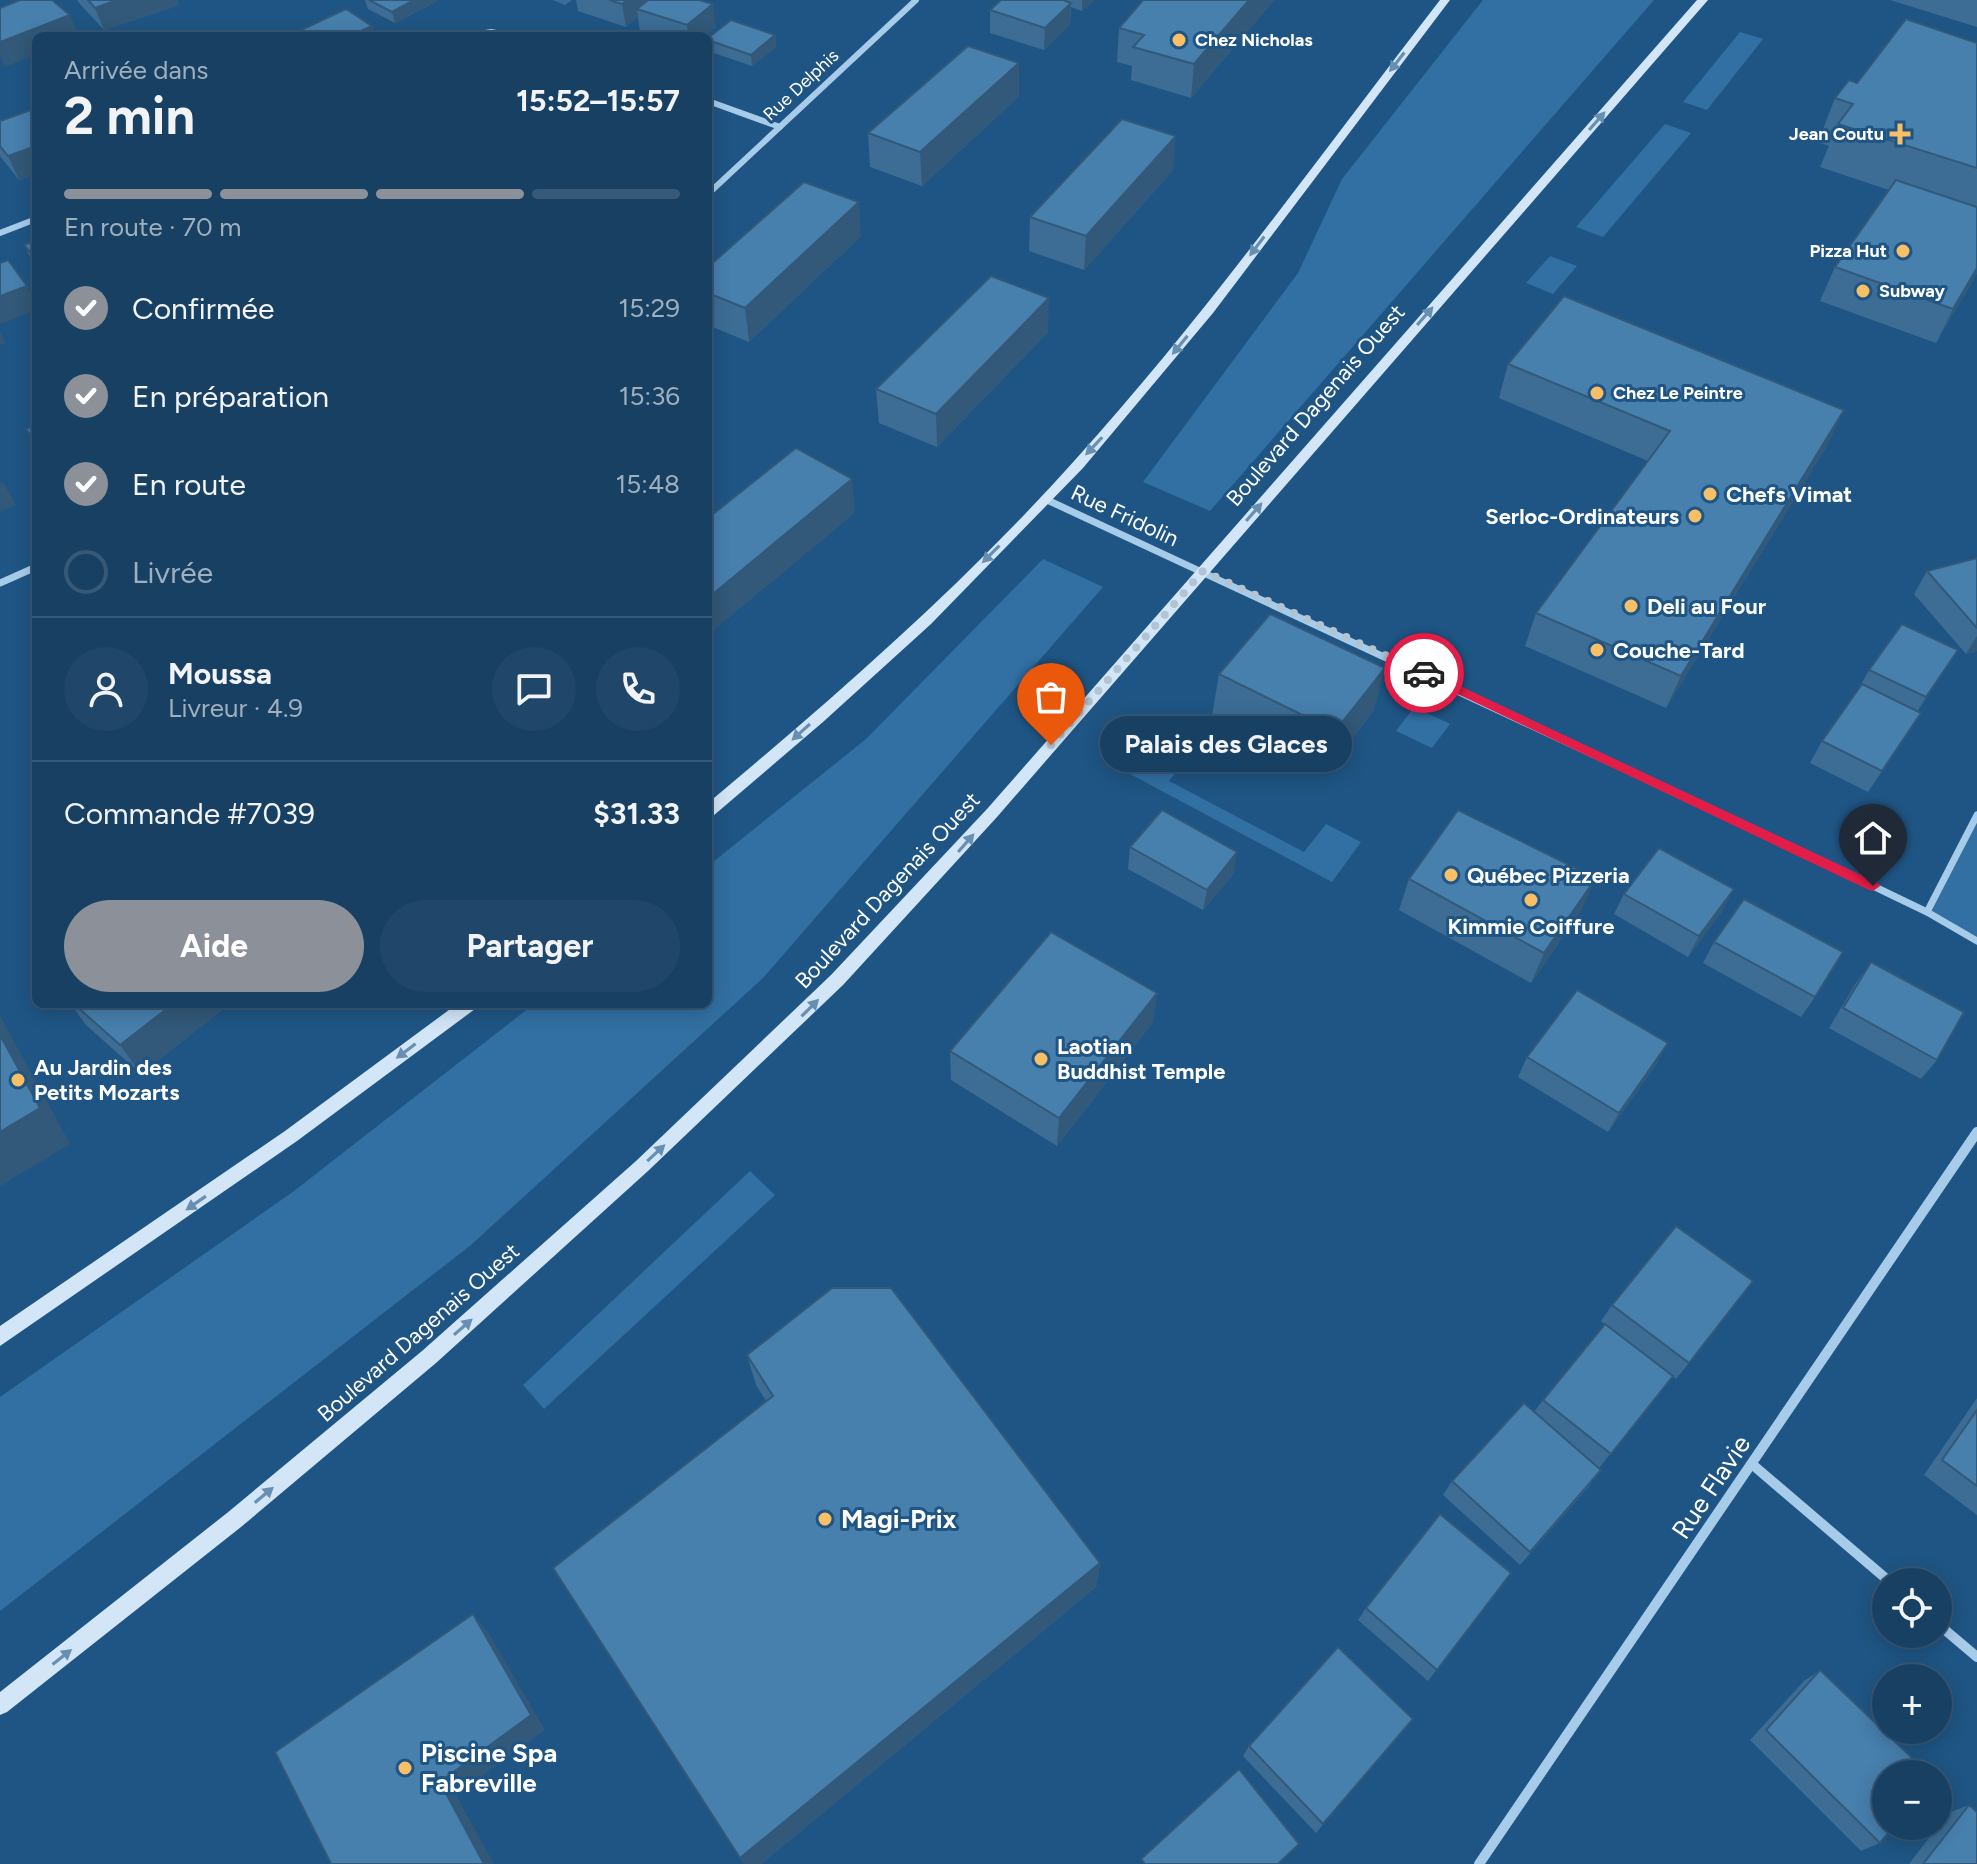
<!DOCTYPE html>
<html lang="fr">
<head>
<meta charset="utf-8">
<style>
	body { margin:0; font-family:Figtree,sans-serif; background:#204769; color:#f1f3f6; height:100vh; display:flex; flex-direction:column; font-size:30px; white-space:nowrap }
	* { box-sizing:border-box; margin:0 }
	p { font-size:26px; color:#9eafbe }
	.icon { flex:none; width:44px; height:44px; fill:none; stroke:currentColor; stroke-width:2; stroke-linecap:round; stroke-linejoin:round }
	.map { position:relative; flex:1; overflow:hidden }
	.sheet { position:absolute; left:32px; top:32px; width:680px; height:976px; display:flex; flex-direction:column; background:#174063; border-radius:12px; box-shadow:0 4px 20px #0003,0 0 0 2px #365978 }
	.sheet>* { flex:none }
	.controls { position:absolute; left:1872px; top:1568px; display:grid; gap:16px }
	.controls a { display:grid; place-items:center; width:80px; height:80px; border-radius:50%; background:#174063; box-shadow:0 4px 20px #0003,0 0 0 2px #365978; font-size:40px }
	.pin { position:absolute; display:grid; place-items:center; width:68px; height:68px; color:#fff; margin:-82px -34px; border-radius:50% 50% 50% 0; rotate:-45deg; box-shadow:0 0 8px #0007 }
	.pin .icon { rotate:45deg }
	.courier { position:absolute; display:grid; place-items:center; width:80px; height:80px; margin:-40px; border:6px solid #e11d48; border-radius:50%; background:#fff; color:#222; box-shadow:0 2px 10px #0007 }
	.bubble { position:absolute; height:56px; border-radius:28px; background:#174063; box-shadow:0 4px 20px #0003,0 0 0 2px #365978; font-size:26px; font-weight:700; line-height:56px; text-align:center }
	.summary em { font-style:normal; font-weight:700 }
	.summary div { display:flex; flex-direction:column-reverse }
	.summary { display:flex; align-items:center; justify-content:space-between; height:136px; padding:0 32px }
	h1 { font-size:52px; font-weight:700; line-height:60px }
	.bar { display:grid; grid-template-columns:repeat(4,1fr); gap:12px 8px; align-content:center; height:96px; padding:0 32px }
	.bar i { height:10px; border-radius:6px; background:#365978 }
	.bar .on { background:#8c9099 }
	.bar p { grid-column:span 4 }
	.line { display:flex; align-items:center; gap:20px; padding:0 32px; border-top:2px solid #365978 }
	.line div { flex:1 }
	.round { display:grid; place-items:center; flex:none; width:84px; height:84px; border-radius:42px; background:#204769 }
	ol { padding:0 32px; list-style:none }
	li { display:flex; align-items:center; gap:24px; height:88px }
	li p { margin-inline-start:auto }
	li .icon { padding:8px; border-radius:50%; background:#8c9099; color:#fff; stroke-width:4 }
	li:last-child { color:#9eafbe }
	li i { width:44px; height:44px; border:4px solid #365978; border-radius:50% }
	.cta { display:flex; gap:16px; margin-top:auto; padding:16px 32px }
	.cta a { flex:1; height:92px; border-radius:48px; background:#8c9099; color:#fff; font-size:32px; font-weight:700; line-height:92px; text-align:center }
	.cta a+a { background:#204769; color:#f1f3f6 }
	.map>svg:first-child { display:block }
	.green { fill:#326fa2 }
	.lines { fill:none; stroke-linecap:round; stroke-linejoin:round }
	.street-far2 { stroke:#a7ccea; stroke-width:6 }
	.street-far1 { stroke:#a7ccea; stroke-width:7 }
	.street { stroke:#a7ccea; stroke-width:10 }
	.secondary { fill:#d2e6f7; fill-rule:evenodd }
	.wall { fill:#3d6d95 }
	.shaded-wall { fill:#325979 }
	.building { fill:#477fad; stroke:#325979; stroke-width:2 }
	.oneway { fill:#678fb2 }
	.route { fill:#e11d48 }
	.done { stroke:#b1c4d4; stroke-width:8; stroke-dasharray:0 14.4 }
	.poi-dot { fill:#f8c066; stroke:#1f5584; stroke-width:3 }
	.labels { text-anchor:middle; stroke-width:6; stroke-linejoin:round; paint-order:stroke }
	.far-poi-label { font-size:18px; font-weight:bold; fill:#fff; stroke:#1f5584; text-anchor:start }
	.far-street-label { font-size:18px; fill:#fff; stroke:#1f5584 }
	.street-label { font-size:22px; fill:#fff; stroke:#1f5584 }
	.poi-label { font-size:22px; font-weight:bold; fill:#fff; stroke:#1f5584; text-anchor:start }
	.near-street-label { font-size:26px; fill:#fff; stroke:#1f5584 }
	.near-poi-label { font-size:26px; font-weight:bold; fill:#fff; stroke:#1f5584; text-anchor:start }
</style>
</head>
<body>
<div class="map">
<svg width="1977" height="1864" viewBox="0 0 1977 1864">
	<rect width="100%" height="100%" fill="#1f5584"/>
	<g class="green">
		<path d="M1483 0H1654L1210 511 1143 482 1298 273 1342 179Z"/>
		<path d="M1740 32 1763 39 1707 110 1683 102Z"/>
		<path d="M1665 124 1691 133 1603 237 1576 227Z"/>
		<path d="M1550 256 1577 266 1553 294 1526 283Z"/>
		<path d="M1043 559 1103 587 763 978 471 1245 0 1611V1397L294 1191 534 1004H708V866L866 739Z"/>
		<path d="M1414 707 1450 724 1432 748 1396 731Z"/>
		<path d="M1154 725 1196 747 1169 781 1304 852 1326 824 1361 842 1332 882 1117 767Z"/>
		<path d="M1977 815V941L1927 912Z"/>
		<path d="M750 1171 775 1195 544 1409 523 1385Z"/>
	</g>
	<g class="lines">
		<g class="street-far2">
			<path d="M468 36 491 32 514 36"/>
			<path d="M708 101 780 127"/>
			<path d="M708 194 916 0"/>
			<path d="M0 233 36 219"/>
		</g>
		<g class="street-far1">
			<path d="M1045 499 1792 847 1927 912 1977 941"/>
			<path d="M0 583 36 567"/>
			<path d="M1927 912 1977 815"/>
		</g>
		<g class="street">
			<path d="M1753 1465 1890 1582"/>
			<path d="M1938 1624 1977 1657"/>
			<path d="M1479 1864 1977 1132"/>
		</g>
		<g class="secondary">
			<path d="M1440 0H1450L1213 313 1083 468 931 624 823 722 713 816 708 818V803C836 696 963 585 1075 460 1206 315 1320 155 1440 0Z"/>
			<path d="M1697 0H1708L997 817 843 985 648 1171 436 1363 241 1527 7 1712 0 1715V1692L227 1513 422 1351 636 1161 831 975 987 809Z"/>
			<path d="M457 1004H477L475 1009 297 1141 0 1346V1326L285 1131Z"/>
		</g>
	</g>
	<g class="wall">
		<path d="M77 0H177L179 5 104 30 79 3Z"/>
		<path d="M365 0H436L437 1 395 23 368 9Z"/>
		<path d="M553 0H572L565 5Z"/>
		<path d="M576 0H699L716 27 705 36H653L640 32 638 17 626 27 578 11Z"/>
		<path d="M1001 0H1095L1082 11 1071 7 1070 25 1044 50 990 33V10Z"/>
		<path d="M1274 0 1191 98 1131 80 1132 66 1117 62 1119 28Z"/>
		<path d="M1890 0H1977V27Z"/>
		<path d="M775 35 776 47 752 66 708 51V40Z"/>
		<path d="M1977 43V273L1936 343 1820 301 1835 267 1889 190 1820 167 1829 146 1818 142 1835 98 1857 83Z"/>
		<path d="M1019 63V96L922 186 870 167 868 133Z"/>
		<path d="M36 108V174L19 180 0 156V121Z"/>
		<path d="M1173 170 1084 270 1029 251 1030 217Z"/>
		<path d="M861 236 749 342 708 325V267Z"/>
		<path d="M36 240V269L24 245Z"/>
		<path d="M1048 332 937 447 879 423 876 389Z"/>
		<path d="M1508 364 1828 444 1666 708 1525 646 1536 613 1648 461 1499 398Z"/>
		<path d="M1977 558V651L1966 654 1914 594 1927 571Z"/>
		<path d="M1958 650 1918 711 1907 735 1868 792 1810 763 1822 741 1858 690 1869 670Z"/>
		<path d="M1219 674 1374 710 1326 773 1212 716Z"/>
		<path d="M1130 847 1234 873 1203 910 1128 869Z"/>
		<path d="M1409 879 1582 909 1531 983 1399 910Z"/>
		<path d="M1624 894 1723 910 1688 957 1614 914Z"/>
		<path d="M1714 942 1815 997 1801 1017 1703 963Z"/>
		<path d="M1871 962 1937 1060 1921 1079 1829 1028 1856 983Z"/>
		<path d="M71 1004H229L141 1074 86 1025Z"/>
		<path d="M1153 1022 1057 1146 951 1080 950 1051Z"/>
		<path d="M1527 1057 1657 1063 1608 1132 1518 1077Z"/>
		<path d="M1612 1305 1689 1363 1676 1379 1672 1376 1599 1468 1590 1485 1520 1565 1443 1495 1452 1481 1534 1412 1543 1400 1605 1325 1601 1321Z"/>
		<path d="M747 1355 1100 1563 1096 1587 761 1864H744L553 1568 766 1401 756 1385Z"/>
		<path d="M1977 1398V1515L1924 1475Z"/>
		<path d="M1511 1573 1428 1681 1358 1620 1366 1608Z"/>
		<path d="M1820 1670 1880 1843 1861 1851 1750 1740 1804 1681Z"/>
		<path d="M1413 1719 1316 1833 1243 1756 1249 1746Z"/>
		<path d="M1969 1805 1977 1864H1909L1948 1813Z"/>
	</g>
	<g class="shaded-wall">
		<path d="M117 0H177L179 5 104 30 95 8Z"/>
		<path d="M414 0H436L437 1 395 23 392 12Z"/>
		<path d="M627 0H650L637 9 638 17 626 27 622 4Z"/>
		<path d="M1082 0H1095L1082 11Z"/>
		<path d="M1249 0H1274L1191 98 1194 64Z"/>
		<path d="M1071 3 1070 25 1044 50 1045 28Z"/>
		<path d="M713 4 716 27 705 36H688L687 25Z"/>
		<path d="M70 15 79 36H36V55L5 67 0 57V42Z"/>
		<path d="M372 26 375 36H350Z"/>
		<path d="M775 35 776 47 752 66 751 55Z"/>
		<path d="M1019 63V96L922 186 920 152Z"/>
		<path d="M1176 136 1173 170 1084 270 1086 236Z"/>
		<path d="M36 146V174L19 180 8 156Z"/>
		<path d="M859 202 861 236 749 342 745 308Z"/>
		<path d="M1977 268V273L1936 343 1953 309Z"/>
		<path d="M27 286 36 304V310L0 324V296Z"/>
		<path d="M1049 298 1048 332 937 447 936 414Z"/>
		<path d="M0 332 6 343 0 345Z"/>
		<path d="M1844 410 1828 444 1666 708 1681 676Z"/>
		<path d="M852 479 855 513 708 635V598Z"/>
		<path d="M3 482 16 505 0 512V484Z"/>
		<path d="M1977 636V651L1966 654Z"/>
		<path d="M1958 650 1944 672 1912 719 1926 697Z"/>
		<path d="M1385 668 1374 710 1326 773 1335 731Z"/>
		<path d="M1921 713 1907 735 1868 792 1882 771Z"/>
		<path d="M1237 852 1234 873 1203 910 1207 890Z"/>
		<path d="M1596 878 1582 909 1531 983 1544 953Z"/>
		<path d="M1734 889 1723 910 1688 957 1699 936Z"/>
		<path d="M1157 993 1153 1022 1057 1146 1059 1118Z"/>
		<path d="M173 1004H229L141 1074 120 1045Z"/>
		<path d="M0 1016 70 1144 0 1186Z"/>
		<path d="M1668 1043 1657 1063 1608 1132 1619 1113Z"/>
		<path d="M1100 1563 1096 1587 761 1864H744L740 1858Z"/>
		<path d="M473 1614 488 1632 545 1730 456 1795 494 1864H484L440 1782Z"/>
	</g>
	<g class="building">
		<path d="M20 0H52L70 15 0 42V8Z"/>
		<path d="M88 0H117L95 8Z"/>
		<path d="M369 0H414L392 12Z"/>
		<path d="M609 0H627L622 4Z"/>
		<path d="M648 0H699L713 4 687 25 637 9Z"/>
		<path d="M1001 0H1063L1071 3 1045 28 990 10Z"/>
		<path d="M1143 0H1249L1194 64 1133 47 1144 35 1119 28Z"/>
		<path d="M346 9 372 26 350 36H310L301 30Z"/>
		<path d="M1906 19 1977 43V168L1838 124 1853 104 1835 98 1849 80 1857 83Z"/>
		<path d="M731 20 775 35 751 55 708 40V38Z"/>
		<path d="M968 46 1019 63 920 152 868 133Z"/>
		<path d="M36 108V146L8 156 0 146V121Z"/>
		<path d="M1122 119 1176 136 1086 236 1030 217Z"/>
		<path d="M1896 180 1977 207V268L1953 309 1835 267Z"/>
		<path d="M804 182 859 202 745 308 708 293V267Z"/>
		<path d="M36 240V259L24 245Z"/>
		<path d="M8 260 27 286 0 296V263Z"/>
		<path d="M991 276 1049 298 936 414 876 389Z"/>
		<path d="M1564 296 1844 410 1681 676 1536 613 1670 431 1508 364Z"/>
		<path d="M36 425V442L26 429Z"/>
		<path d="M796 448 852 479 708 598V518Z"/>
		<path d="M1977 558V628L1927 571Z"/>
		<path d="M1270 614 1385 668 1335 731 1219 674Z"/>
		<path d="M1902 624 1958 650 1926 697 1869 670Z"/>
		<path d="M1862 684 1921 713 1882 771 1822 741Z"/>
		<path d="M1162 810 1237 852 1207 890 1130 847Z"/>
		<path d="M1458 810 1596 878 1544 953 1409 879Z"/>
		<path d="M1659 848 1734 889 1699 936 1624 894Z"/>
		<path d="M1744 899 1843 952 1815 997 1714 942Z"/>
		<path d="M1051 932 1157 993 1059 1118 950 1051Z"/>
		<path d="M1871 962 1964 1012 1937 1060 1843 1008Z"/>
		<path d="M1577 990 1668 1043 1619 1113 1527 1057Z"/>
		<path d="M74 1004H173L120 1045Z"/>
		<path d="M0 1035 40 1108 0 1132Z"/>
		<path d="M1676 1226 1753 1281 1689 1363 1612 1305Z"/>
		<path d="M832 1288H891L1100 1563 740 1858 553 1568 773 1396 747 1355Z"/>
		<path d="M1605 1324 1673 1376 1611 1454 1543 1400Z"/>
		<path d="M1524 1403 1601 1470 1530 1552 1452 1481Z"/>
		<path d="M1977 1410V1486L1942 1460Z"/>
		<path d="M1440 1514 1511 1573 1437 1670 1366 1608Z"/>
		<path d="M473 1614 531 1715 440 1782 484 1864H331L275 1752Z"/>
		<path d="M1338 1647 1413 1719 1323 1824 1249 1746Z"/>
		<path d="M1820 1670 1929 1774H1886V1826H1894L1880 1843 1766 1730Z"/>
		<path d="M1239 1769 1299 1844 1278 1864H1145L1141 1859Z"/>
		<path d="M1969 1805 1977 1812V1864H1923Z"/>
	</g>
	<defs><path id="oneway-solid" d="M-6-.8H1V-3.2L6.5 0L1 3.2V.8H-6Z" transform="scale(2)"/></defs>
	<g class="oneway">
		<use href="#oneway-solid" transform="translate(1397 62) rotate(128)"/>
		<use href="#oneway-solid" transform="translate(1597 121) rotate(-49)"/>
		<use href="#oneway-solid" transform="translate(1257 246) rotate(127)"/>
		<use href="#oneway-solid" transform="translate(1425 316) rotate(-49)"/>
		<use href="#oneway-solid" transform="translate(1180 345) rotate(129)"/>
		<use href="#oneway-solid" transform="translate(1094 446) rotate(133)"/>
		<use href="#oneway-solid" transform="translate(1254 512) rotate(-49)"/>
		<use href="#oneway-solid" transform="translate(991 554) rotate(135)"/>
		<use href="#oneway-solid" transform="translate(801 732) rotate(138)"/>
		<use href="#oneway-solid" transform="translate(966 843) rotate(-49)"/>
		<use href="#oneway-solid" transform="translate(810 1008) rotate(-45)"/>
		<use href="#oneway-solid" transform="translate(406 1051) rotate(143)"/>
		<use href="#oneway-solid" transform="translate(656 1153) rotate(-43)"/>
		<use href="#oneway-solid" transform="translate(196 1203) rotate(145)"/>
		<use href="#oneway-solid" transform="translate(463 1327) rotate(-41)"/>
		<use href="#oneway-solid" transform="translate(264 1495) rotate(-40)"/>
		<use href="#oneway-solid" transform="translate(62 1657) rotate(-38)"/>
	</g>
	<path class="route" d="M1424 669 1878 883 1880 886 1873 891 1869 890 1420 676 1418 673Z"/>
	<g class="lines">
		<path class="done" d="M1051 745 1203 571 1424 673"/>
	</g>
	<g class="poi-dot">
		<circle cx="1179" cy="40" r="8"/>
		<path d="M1896 122h8v8h8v8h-8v8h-8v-8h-8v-8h8z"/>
		<circle cx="1903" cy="251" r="8"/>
		<circle cx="1863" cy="291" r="8"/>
		<circle cx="1597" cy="393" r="8"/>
		<circle cx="1710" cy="494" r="8"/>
		<circle cx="1695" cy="516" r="8"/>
		<circle cx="1631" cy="606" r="8"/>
		<circle cx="1597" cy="650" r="8"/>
		<circle cx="1451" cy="875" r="8"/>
		<circle cx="1531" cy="900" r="8"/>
		<circle cx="1041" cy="1059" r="8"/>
		<circle cx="18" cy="1080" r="8"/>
		<circle cx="825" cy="1519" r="8"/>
		<circle cx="405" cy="1768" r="8"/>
	</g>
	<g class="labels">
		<g class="far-poi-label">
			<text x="1195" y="46">Chez Nicholas</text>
			<text x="1884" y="140" text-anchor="end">Jean Coutu</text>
			<text x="1887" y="257" text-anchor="end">Pizza Hut</text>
			<text x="1879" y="297">Subway</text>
			<text x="1613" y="399">Chez Le Peintre</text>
		</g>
		<g class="far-street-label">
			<text transform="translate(801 85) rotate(-43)" y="6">Rue Delphis</text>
		</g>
		<g class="street-label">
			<text transform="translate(1315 405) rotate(-49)" y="8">Boulevard Dagenais Ouest</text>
			<text transform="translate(1125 515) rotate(25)" y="8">Rue Fridolin</text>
			<text transform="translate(887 890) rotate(-47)" y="8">Boulevard Dagenais Ouest</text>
			<text transform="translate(418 1332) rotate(-41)" y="8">Boulevard Dagenais Ouest</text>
		</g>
		<g class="poi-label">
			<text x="1726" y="502">Chefs Vimat</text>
			<text x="1679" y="524" text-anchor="end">Serloc-Ordinateurs</text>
			<text x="1647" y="614">Deli au Four</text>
			<text x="1613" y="658">Couche-Tard</text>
			<text x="1467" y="883">Québec Pizzeria</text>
			<text x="1531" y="934" text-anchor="middle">Kimmie Coiffure</text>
			<text x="1057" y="1054">Laotian<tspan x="1057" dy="25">Buddhist Temple</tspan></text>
			<text x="34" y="1075">Au Jardin des<tspan x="34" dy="25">Petits Mozarts</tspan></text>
		</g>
		<g class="near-street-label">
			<text transform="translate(1711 1487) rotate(-56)" y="9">Rue Flavie</text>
		</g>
		<g class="near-poi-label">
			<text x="841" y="1528">Magi-Prix</text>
			<text x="421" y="1762">Piscine Spa<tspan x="421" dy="30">Fabreville</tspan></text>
		</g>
	</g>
</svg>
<div class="controls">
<a><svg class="icon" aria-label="locate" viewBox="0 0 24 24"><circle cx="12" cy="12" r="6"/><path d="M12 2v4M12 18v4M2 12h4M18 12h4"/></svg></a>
<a>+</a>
<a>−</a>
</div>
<div class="pin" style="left:1051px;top:745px;background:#ea580c"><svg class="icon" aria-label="bag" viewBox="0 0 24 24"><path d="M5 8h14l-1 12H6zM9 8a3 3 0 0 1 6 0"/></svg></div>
<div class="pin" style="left:1873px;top:886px;background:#1f2937"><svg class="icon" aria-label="home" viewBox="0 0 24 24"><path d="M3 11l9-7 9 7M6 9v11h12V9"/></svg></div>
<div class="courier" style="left:1424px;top:673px"><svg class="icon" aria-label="car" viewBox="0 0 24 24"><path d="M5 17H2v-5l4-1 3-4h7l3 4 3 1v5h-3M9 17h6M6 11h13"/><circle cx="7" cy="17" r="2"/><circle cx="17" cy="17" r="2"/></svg></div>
<div class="bubble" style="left:1100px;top:716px;width:252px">Palais des Glaces</div>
<section class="sheet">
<div class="summary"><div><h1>2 min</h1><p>Arrivée dans</p></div><em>15:52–15:57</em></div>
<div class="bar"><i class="on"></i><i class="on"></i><i class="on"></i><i></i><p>En route · 70 m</p></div>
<ol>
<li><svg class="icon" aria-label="check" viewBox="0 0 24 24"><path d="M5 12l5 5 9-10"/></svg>Confirmée<p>15:29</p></li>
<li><svg class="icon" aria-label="check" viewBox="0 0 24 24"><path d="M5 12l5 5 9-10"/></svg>En préparation<p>15:36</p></li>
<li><svg class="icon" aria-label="check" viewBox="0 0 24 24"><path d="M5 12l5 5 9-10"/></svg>En route<p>15:48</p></li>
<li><i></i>Livrée</li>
</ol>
<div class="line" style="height:144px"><a class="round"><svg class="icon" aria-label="person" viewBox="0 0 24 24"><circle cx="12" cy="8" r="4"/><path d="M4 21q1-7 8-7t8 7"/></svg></a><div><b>Moussa</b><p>Livreur · 4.9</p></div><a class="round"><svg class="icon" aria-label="chat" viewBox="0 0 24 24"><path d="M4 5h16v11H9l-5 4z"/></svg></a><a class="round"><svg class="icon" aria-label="phone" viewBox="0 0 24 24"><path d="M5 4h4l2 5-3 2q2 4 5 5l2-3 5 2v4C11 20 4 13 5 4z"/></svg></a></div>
<div class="line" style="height:104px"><div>Commande #7039</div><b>$31.33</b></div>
<div class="cta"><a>Aide</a><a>Partager</a></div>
</section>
</div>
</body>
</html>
